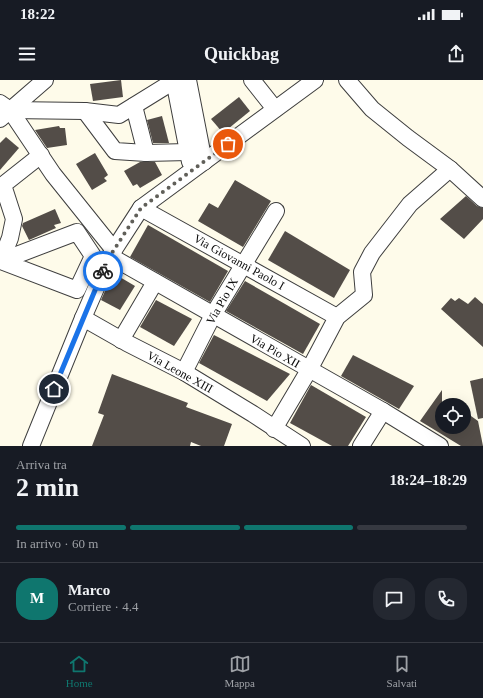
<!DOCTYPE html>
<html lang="it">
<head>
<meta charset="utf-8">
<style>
	body { margin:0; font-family:Georgia,serif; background:#242831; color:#f1f3f6; height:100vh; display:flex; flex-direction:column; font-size:15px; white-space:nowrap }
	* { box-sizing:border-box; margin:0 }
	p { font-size:13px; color:#9ea1a6 }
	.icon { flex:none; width:22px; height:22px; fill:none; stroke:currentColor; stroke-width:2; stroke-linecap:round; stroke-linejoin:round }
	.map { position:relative; height:366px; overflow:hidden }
	.sheet { display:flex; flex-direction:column; background:#171b24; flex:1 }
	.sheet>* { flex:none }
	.tools { position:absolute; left:435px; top:318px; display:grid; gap:8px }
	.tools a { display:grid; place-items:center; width:36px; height:36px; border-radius:50%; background:#171b24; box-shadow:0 4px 16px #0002; font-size:20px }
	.pin { position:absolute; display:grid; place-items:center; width:34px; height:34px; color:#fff; margin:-17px; border:2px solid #fff; border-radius:50%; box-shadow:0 1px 4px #0007 }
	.courier { position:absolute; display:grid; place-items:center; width:40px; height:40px; margin:-20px; border:3px solid #1a73e8; border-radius:50%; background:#fff; color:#222; box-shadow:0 1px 5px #0007 }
	.overview em { font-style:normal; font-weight:700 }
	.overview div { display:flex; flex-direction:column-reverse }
	.overview { display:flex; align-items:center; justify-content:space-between; height:68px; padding:0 16px }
	h1 { font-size:26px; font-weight:700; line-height:30px }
	.bar { display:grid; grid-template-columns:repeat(4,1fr); gap:6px 4px; align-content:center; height:48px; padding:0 16px }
	.bar i { height:5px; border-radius:3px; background:#363941 }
	.bar .active { background:#0f766e }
	.bar p { grid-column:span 4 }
	.line { display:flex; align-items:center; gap:10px; padding:0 16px; border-top:1px solid #363941 }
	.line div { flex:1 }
	.round { display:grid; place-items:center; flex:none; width:42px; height:42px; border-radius:16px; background:#242831 }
	.status { display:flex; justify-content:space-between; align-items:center; height:28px; padding:0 20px; background:#171b24; direction:ltr }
	.status svg { height:11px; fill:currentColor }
	header { display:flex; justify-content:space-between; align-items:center; height:52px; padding:0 16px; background:#171b24; font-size:18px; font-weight:700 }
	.tab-bar { display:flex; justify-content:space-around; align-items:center; height:56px; border-top:1px solid #363941; background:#171b24; font-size:11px; color:#9ea1a6 }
	.tab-bar a { display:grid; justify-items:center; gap:2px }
	.tab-bar .active { color:#0f766e }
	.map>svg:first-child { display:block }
	.building { fill:#534d48 }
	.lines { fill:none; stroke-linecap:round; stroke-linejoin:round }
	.street-casing { stroke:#3e3e3e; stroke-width:18 }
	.street { stroke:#fff; stroke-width:16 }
	.done { stroke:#605f59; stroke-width:4; stroke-dasharray:0 7.2 }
	.route { stroke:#1a73e8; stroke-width:5 }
	.labels { text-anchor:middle; stroke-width:4; stroke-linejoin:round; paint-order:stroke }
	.street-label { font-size:12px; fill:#0b0b0b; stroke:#fff }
</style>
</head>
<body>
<div class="status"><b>18:22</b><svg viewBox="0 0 49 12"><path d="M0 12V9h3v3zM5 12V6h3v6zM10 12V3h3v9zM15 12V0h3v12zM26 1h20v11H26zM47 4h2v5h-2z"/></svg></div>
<header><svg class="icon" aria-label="menu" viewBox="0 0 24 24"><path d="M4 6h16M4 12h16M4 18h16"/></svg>Quickbag<svg class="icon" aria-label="share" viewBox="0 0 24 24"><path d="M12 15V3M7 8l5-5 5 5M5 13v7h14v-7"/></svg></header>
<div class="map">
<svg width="483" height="366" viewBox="0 0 483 366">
	<rect width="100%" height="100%" fill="#fefbea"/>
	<g class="building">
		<path d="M121 0 123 17 93 21 90 4Z"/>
		<path d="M239 17 250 31 223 53 211 39Z"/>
		<path d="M162 36 169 63H153L147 40Z"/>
		<path d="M59 46 60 48H65L67 65 47 68 35 50Z"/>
		<path d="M6 57 19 68 0 90V63Z"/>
		<path d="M95 73 108 95 104 98 107 101 92 110 76 84Z"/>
		<path d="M140 82H155L162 95 140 108 137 104 133 106 124 91Z"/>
		<path d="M235 100 271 121 243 167 198 141 209 123 218 128Z"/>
		<path d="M466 116 477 126 483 128V139L464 159 440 139Z"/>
		<path d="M55 129 61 143 54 145 56 148 29 160 22 146 23 143Z"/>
		<path d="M148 145 228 191 210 222 130 177Z"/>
		<path d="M285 151 350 190 334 218 268 180Z"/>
		<path d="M113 193 135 206 120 230 101 220Z"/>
		<path d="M245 201 320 244 303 274 226 231Z"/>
		<path d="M475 217 483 224V267L441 229 451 218 455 221 459 218 468 224Z"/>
		<path d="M156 220 192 239 174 266 140 247Z"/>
		<path d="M214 255 290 294 267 321 199 283Z"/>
		<path d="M353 275 414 306 399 329 341 296Z"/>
		<path d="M112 294 188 323 186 327 232 344 224 366H201L191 362 190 366H92L104 335 98 333Z"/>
		<path d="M483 298V338L478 339 470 301Z"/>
		<path d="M311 305 366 337 348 366H332L290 343Z"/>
		<path d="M442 310V347H464V331L478 341 483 366H461L420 341Z"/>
	</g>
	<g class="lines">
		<g class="street-casing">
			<g id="street">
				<path d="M174 0 190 82"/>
				<path d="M188 0 204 82"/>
				<path d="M252 0 275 29"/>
				<path d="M347 0 372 29 408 58 450 89 483 119"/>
				<path d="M0 23 10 30 53 94 114 170"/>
				<path d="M134 26 146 73"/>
				<path d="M10 30 85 31 119 35 174 1"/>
				<path d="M85 31 115 71 146 73 188 72"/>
				<path d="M0 39 45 0"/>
				<path d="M141 128 337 237"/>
				<path d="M77 152 93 176 77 210 1 181Z"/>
				<path d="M110 176 383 331 440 366"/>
				<path d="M0 180 1 181 10 158 14 139 3 105 41 75"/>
				<path d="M83 238 127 263 184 292 253 334 302 366"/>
				<path d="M121 260 155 202"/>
				<path d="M184 292 213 235 276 131"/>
				<path d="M274 349 309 290 337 237 364 215 362 192 372 173 410 124 450 89"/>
				<path d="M31 366 83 238 110 176 141 128 315 0"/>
				<path d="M361 366 383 331"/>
			</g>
		</g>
		<use href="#street" class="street"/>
	</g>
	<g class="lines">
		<path class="done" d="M103 191 110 176 141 128 228 64"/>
		<path class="route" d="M54 309 103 191"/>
	</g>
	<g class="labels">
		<g class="street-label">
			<text transform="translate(239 182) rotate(29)" y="4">Via Giovanni Paolo I</text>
			<text transform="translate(222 221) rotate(-60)" y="4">Via Pio IX</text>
			<text transform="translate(275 271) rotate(30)" y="4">Via Pio XII</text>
			<text transform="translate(180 292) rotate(29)" y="4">Via Leone XIII</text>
		</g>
	</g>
</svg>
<div class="tools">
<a><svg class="icon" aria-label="locate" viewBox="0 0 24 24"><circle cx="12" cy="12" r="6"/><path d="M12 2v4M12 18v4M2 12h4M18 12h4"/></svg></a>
</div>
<div class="pin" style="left:228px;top:64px;background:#ea580c"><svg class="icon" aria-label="bag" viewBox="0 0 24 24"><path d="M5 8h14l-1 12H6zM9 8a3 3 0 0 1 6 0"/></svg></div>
<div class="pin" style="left:54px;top:309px;background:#1f2937"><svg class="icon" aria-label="home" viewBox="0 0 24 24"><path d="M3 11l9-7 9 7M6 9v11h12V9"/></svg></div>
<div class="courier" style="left:103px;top:191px"><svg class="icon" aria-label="bike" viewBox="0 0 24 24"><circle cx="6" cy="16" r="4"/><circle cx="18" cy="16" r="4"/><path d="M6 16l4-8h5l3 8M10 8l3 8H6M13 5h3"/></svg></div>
</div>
<section class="sheet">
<div class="overview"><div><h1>2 min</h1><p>Arriva tra</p></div><em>18:24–18:29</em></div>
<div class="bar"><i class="active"></i><i class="active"></i><i class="active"></i><i></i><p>In arrivo · 60 m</p></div>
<div class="line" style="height:72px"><b class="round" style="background:#0f766e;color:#fff">M</b><div><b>Marco</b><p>Corriere · 4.4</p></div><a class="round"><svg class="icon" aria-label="chat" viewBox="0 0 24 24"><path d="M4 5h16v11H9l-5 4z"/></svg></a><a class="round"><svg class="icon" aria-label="phone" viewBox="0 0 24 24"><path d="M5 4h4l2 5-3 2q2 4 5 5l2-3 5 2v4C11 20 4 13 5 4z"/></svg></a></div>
</section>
<nav class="tab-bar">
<a class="active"><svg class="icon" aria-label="home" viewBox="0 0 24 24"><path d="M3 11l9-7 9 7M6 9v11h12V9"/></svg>Home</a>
<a><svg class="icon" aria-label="map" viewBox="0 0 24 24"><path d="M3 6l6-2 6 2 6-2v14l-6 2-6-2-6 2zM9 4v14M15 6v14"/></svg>Mappa</a>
<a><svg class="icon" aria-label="saved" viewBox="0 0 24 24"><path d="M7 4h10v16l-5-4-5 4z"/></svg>Salvati</a>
</nav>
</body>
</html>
